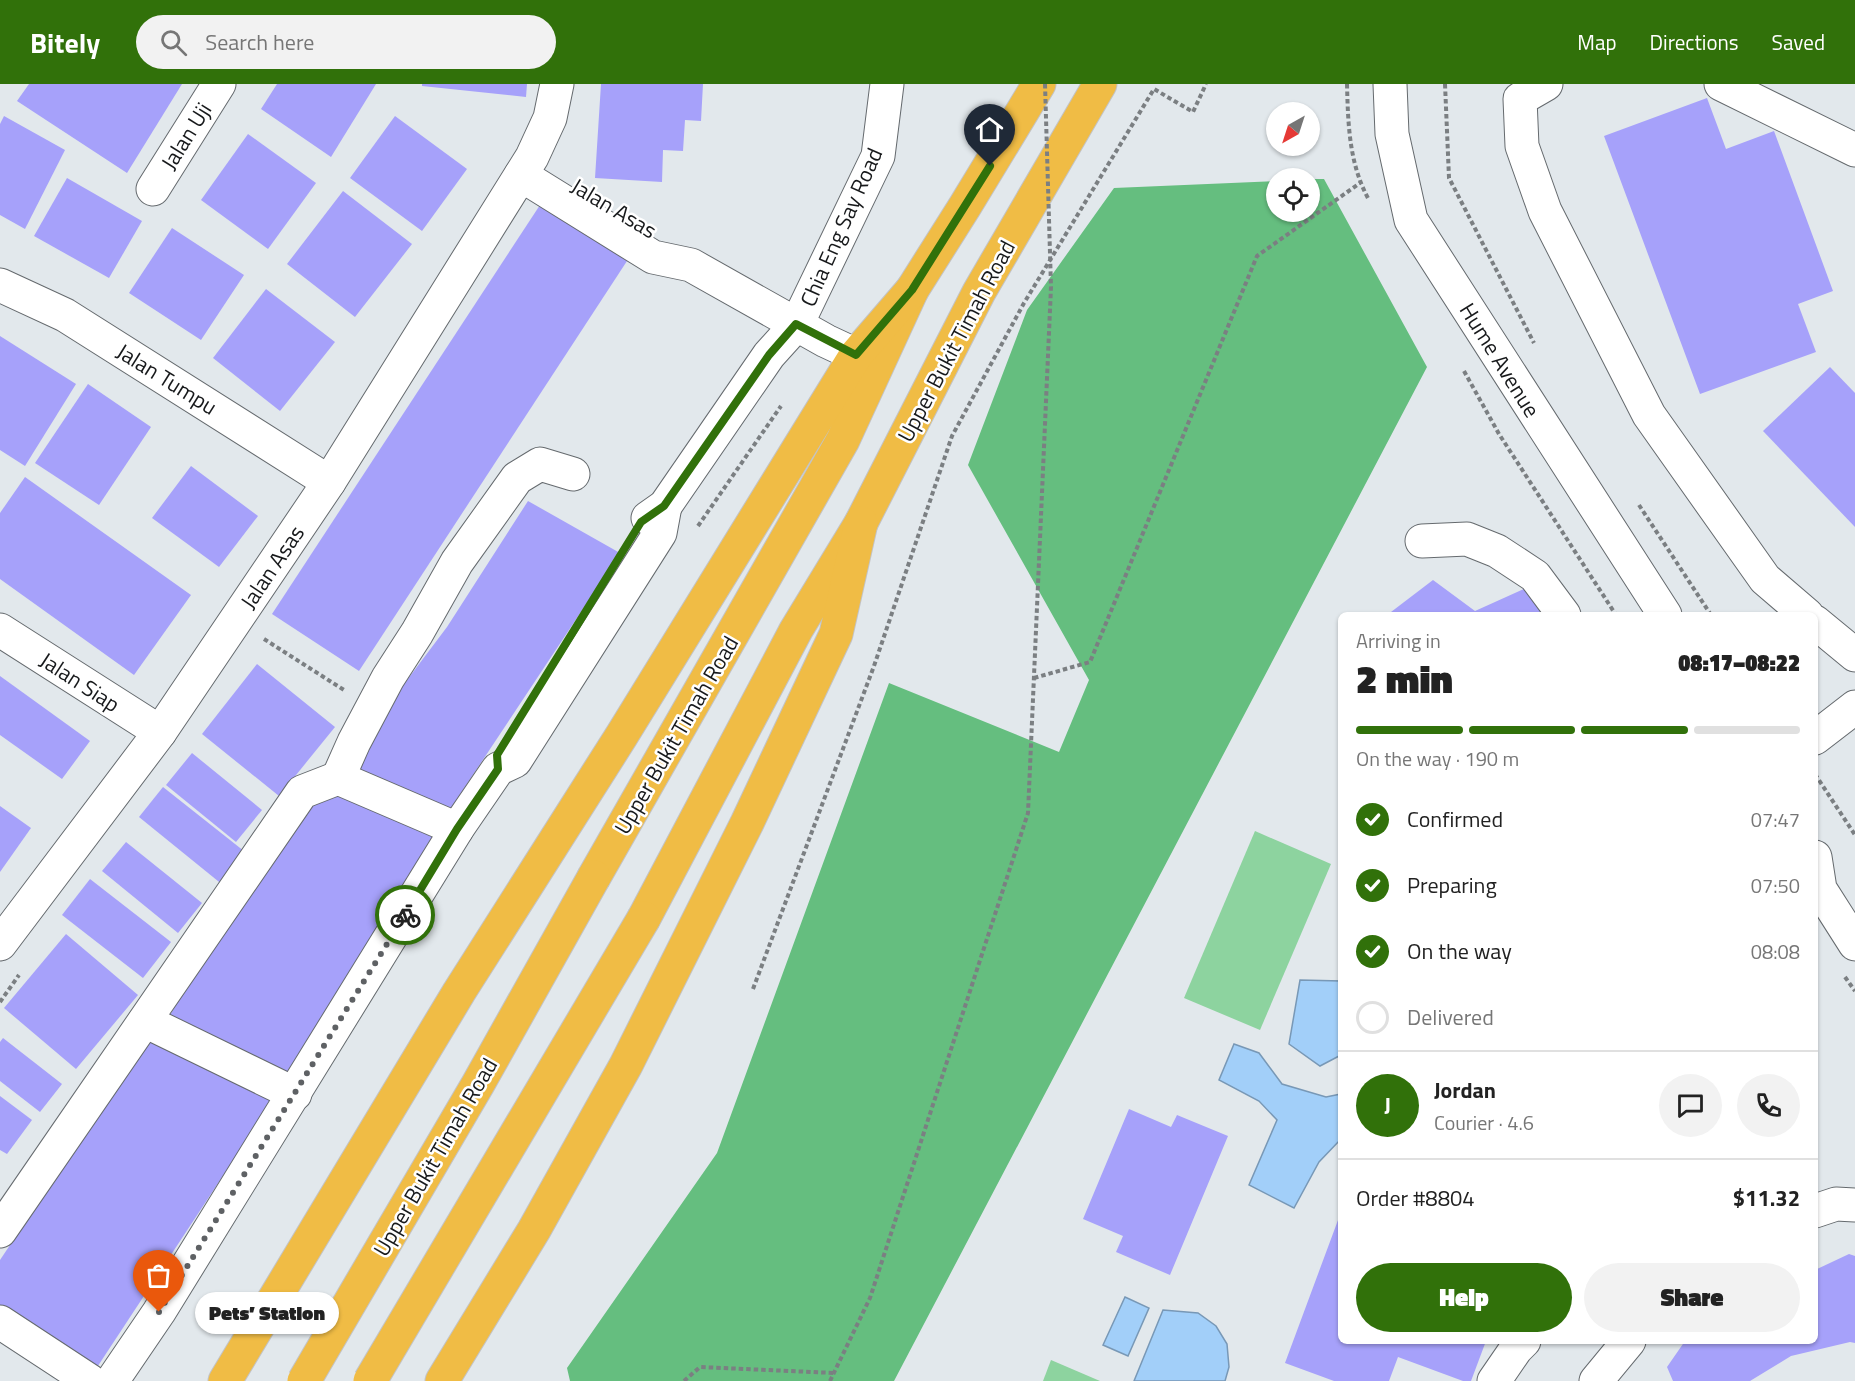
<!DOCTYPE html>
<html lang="en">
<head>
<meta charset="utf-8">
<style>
	body { margin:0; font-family:"Titillium Web",sans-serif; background:#f2f2f2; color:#222; height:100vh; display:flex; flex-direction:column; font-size:22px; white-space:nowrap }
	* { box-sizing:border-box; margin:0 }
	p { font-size:20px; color:#767676 }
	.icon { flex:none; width:33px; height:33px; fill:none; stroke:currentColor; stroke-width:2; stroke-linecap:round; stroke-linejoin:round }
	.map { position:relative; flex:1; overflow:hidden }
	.panel { position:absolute; left:1338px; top:528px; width:480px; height:732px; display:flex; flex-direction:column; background:#fff; border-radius:9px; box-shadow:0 2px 4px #0004 }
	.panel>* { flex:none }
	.needle { width:39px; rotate:219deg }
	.controls { position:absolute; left:1266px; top:18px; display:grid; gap:12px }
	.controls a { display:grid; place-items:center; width:54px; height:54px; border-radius:50%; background:#fff; box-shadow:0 2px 4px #0004; font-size:30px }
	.pin { position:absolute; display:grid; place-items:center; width:51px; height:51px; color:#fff; margin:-62px -26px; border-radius:50% 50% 50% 0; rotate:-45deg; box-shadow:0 0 6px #0007 }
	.pin .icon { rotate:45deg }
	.courier { position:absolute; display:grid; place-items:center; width:60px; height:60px; margin:-30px; border:4px solid #31710a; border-radius:50%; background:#fff; color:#222; box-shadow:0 2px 8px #0007 }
	.bubble { position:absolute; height:42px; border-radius:21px; background:#fff; box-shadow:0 2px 4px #0004; font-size:20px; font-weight:800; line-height:42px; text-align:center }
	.headline em { font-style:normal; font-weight:800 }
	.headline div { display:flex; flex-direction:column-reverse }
	.headline { display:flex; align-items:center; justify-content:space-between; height:102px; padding:0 18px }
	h1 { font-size:39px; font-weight:800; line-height:45px }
	.bar { display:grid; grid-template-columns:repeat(4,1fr); gap:9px 6px; align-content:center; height:72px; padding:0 18px }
	.bar i { height:8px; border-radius:4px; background:#e0e0e0 }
	.bar .current { background:#31710a }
	.bar p { grid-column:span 4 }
	.line { display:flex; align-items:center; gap:15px; padding:0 18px; border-top:2px solid #e0e0e0 }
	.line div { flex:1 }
	.round { display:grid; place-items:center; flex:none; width:63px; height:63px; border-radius:32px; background:#f2f2f2 }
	ol { padding:0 18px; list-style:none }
	li { display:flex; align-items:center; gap:18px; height:66px }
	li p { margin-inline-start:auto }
	li .icon { padding:6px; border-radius:50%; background:#31710a; color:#fff; stroke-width:4 }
	li:last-child { color:#767676 }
	li i { width:33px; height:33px; border:3px solid #e0e0e0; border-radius:50% }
	.primary-button { display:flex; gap:12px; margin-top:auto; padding:12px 18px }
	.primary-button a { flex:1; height:69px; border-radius:36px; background:#31710a; color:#fff; font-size:24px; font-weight:800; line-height:69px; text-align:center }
	.primary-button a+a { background:#f2f2f2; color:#222 }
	header { display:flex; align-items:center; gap:36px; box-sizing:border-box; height:84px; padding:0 30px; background:#31710a; color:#fff }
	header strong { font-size:28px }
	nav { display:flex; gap:33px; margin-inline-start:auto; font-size:21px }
	.search { width:420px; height:54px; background:#f2f2f2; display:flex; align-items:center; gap:15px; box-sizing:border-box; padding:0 21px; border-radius:33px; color:#767676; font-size:22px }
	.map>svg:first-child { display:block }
	.green { fill:#8dd39f }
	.forest { fill:#65be7f }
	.water { fill:#a2cff9; stroke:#7898b6; stroke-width:1.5 }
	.building { fill:#a6a1fa }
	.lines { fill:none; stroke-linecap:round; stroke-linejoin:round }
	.minor-casing { stroke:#656a6e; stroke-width:35 }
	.highway-casing { stroke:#c3c3c4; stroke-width:35 }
	.path { stroke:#7b7f82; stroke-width:4; stroke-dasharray:4.5 3; stroke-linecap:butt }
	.minor { stroke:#fff; stroke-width:33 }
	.highway { stroke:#f0bc45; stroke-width:33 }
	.highway-bridge-casing { stroke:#c3c3c4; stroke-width:35; stroke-linecap:butt }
	.path-bridge { stroke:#7b7f82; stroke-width:4; stroke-dasharray:4.5 3; stroke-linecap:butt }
	.highway-bridge { stroke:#f0bc45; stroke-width:33 }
	.done { stroke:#5e6164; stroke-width:6; stroke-dasharray:0 10.8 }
	.route { stroke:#31710a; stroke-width:8 }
	.labels { text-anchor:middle; stroke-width:5; stroke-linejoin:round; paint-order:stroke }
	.street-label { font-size:22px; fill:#17191b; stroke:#fff }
</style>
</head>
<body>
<header>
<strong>Bitely</strong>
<div class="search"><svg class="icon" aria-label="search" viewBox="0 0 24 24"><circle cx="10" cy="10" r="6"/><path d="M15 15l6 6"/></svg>Search here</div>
<nav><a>Map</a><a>Directions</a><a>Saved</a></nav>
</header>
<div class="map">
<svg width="1855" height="1297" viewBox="0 0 1855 1297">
	<rect width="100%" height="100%" fill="#e2e8ec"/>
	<g class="green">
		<path d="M1255 747 1331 780 1260 946 1184 914Z"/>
		<path d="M1051 1276 1100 1297H1043Z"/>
	</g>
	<path class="forest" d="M1310 95H1324L1427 283 894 1297H570L567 1284 717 1069 889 599 1059 668 1089 596 968 381 1027 226 1114 104 1276 97V128H1310Z"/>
	<g class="water">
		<path d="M1300 896 1341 897V971L1320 982 1289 960Z"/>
		<path d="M1234 960 1259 969 1282 1000 1326 1013 1341 1010V1055L1319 1078 1294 1124 1249 1101 1277 1036 1259 1017 1219 996Z"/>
		<path d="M1125 1213 1149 1224 1128 1272 1103 1261Z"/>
		<path d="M1163 1226 1198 1229 1216 1242 1227 1260 1229 1283 1225 1297H1134Z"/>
	</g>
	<g class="building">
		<path d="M29 0H182L127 89 17 17Z"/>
		<path d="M277 0H376L331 73 261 25Z"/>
		<path d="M422 0H527L526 13 422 2Z"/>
		<path d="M601 0H703L701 37 685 36 683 67 663 66 662 98 595 94Z"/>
		<path d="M1707 14 1726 65 1774 47 1833 207 1798 220 1816 268 1700 310 1604 52Z"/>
		<path d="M4 32 65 66 25 145 0 131V40Z"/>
		<path d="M395 32 467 85 422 147 350 94Z"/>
		<path d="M248 50 316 99 268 165 201 116Z"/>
		<path d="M67 94 142 137 109 194 34 152Z"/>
		<path d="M343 107 412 160 355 233 287 180Z"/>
		<path d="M540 121 627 177 359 587 272 530Z"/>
		<path d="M172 144 244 191 201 256 129 209Z"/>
		<path d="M266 205 335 258 280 327 213 274Z"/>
		<path d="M0 252 76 300 25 382 0 366Z"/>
		<path d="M1830 283 1855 309V443L1763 347Z"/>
		<path d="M88 300 151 343 99 421 35 379Z"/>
		<path d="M191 382 258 432 219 483 152 434Z"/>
		<path d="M25 393 191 511 134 591 0 495V429Z"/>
		<path d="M528 417 620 469 447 730 351 686 395 612 447 543Z"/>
		<path d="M1433 496 1475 527 1537 499 1557 531H1392L1391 528Z"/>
		<path d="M257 580 335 643 279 712 202 650Z"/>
		<path d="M0 592 90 657 62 695 0 651Z"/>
		<path d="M192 669 262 726 236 758 166 701Z"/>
		<path d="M337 698 436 748 286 997 165 939 290 735Z"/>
		<path d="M163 703 254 775 229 806 139 733Z"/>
		<path d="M0 722 31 744 0 788Z"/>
		<path d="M126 758 202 819 178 849 102 787Z"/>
		<path d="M90 795 171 858 143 894 62 831Z"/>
		<path d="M66 850 138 911 76 985 4 924Z"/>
		<path d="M154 946 278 1008 92 1291 0 1227V1176Z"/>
		<path d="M3 954 62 1000 40 1028 0 997V958Z"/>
		<path d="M0 1012 32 1036 7 1070 0 1066Z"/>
		<path d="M1129 1025 1171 1043 1177 1031 1228 1052 1170 1191 1116 1168 1123 1152 1083 1135Z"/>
		<path d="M1341 1128V1257H1486L1471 1297H1463L1398 1273 1389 1297H1334L1285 1279Z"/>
		<path d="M1849 1170 1855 1172V1259L1850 1258 1791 1272 1750 1297H1673L1667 1283 1685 1257H1815V1186Z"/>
	</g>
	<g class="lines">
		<g class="minor-casing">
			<g id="minor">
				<path d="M1390 0 1392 50 1411 136 1665 531"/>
				<path d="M1546 0 1520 15 1522 62 1545 127 1649 331 1765 495 1807 531"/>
				<path d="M1721 0 1855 66"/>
				<path d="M521 91 653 173 691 181 826 257 856 271"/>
				<path d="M153 105 219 0"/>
				<path d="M0 201 65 231 329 398"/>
				<path d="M648 434 665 422 769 271 797 240 878 72 887 0"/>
				<path d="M1422 457 1467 455 1497 467 1535 492 1564 531"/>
				<path d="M1815 538 1855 571"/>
				<path d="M0 546 160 648"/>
				<path d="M1815 654 1855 623"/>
				<path d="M338 694 354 658 388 594 417 549 457 478 517 394 540 380 573 390"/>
				<path d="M1815 773 1820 805 1855 860"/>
				<path d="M0 860 160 648 329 398 532 73 550 34 557 0"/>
				<path d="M145 937 295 1010"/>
				<path d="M1815 1127 1836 1120 1855 1121"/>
				<path d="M0 1147 302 708 338 694 457 745"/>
				<path d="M0 1238 90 1297"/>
				<path d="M112 1297 159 1228 457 745 498 685 515 677 660 449 665 422"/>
				<path d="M1494 1297 1516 1265 1524 1257"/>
				<path d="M1596 1297 1629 1257"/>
			</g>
		</g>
		<g class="highway-casing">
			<g id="highway">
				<path d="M594 793 843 356 912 206 965 122 1039 0"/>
				<path d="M644 834 796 546 861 439 979 208 1100 0"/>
				<path d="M225 1297 459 908 622 651 856 271 912 206"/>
				<path d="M442 1297 534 1146 626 981 747 739 836 550 861 439"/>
			</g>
		</g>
		<g class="path">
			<path d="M1347 0C1348 40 1349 80 1369 116"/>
			<path d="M1445 0 1449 94 1534 259"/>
			<path d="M1464 287 1499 350 1616 531"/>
			<path d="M1639 421 1711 531"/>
			<path d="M698 442 781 322"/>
			<path d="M264 555 344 606"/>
			<path d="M1034 594 1090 578 1257 172 1360 99"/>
			<path d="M1815 690 1855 751"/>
			<path d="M1845 893 1855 907"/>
			<path d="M753 905 874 582 952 352 1024 219 1154 5 1193 28 1206 0"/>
			<path d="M0 918 19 891"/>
			<path d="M684 1297 700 1283 835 1289"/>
			<path d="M830 1297 870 1214 1028 729 1051 203"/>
		</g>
		<use href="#minor" class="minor"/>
		<use href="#highway" class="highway"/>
		<g class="highway-bridge-casing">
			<g id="highway-bridge">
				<path d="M304 1297 478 1000 594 793"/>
				<path d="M370 1297 644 834"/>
			</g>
		</g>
		<path class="path-bridge" d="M1045 0 1051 203"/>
		<use href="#highway-bridge" class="highway-bridge"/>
	</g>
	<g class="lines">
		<path class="done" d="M159 1228 405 831"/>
		<path class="route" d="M405 831 457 745 498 685 497 671 641 438 664 422 769 271 796 240 856 271 912 206 990 82"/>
	</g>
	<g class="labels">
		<g class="street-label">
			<text transform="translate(186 52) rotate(-58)" y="8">Jalan Uji</text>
			<text transform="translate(614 124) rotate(31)" y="8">Jalan Asas</text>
			<text transform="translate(841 143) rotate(-66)" y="8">Chia Eng Say Road</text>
			<text transform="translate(956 257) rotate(-62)" y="8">Upper Bukit Timah Road</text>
			<text transform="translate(1500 276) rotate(58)" y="8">Hume Avenue</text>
			<text transform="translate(167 295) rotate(32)" y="8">Jalan Tumpu</text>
			<text transform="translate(272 483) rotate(-56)" y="8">Jalan Asas</text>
			<text transform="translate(80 598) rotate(33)" y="8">Jalan Siap</text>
			<text transform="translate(676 651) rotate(-60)" y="8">Upper Bukit Timah Road</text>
			<text transform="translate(435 1073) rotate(-60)" y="8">Upper Bukit Timah Road</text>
		</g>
	</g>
</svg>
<div class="controls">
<a><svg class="needle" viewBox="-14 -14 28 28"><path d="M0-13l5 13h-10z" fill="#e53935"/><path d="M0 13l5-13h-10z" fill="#767676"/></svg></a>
<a><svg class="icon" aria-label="locate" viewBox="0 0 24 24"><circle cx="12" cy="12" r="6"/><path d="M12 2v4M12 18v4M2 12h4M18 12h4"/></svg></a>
</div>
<div class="pin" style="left:159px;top:1228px;background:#ea580c"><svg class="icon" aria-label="bag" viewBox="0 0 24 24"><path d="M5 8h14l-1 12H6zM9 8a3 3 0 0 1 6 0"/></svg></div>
<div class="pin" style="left:990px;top:82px;background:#1f2937"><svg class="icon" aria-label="home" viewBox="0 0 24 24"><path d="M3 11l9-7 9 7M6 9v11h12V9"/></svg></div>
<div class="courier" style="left:405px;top:831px"><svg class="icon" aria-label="bike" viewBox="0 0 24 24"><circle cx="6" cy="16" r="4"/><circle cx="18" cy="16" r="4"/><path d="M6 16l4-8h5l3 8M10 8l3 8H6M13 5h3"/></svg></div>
<div class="bubble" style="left:195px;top:1208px;width:144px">Pets’ Station</div>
<section class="panel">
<div class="headline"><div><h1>2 min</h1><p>Arriving in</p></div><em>08:17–08:22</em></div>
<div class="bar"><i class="current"></i><i class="current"></i><i class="current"></i><i></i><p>On the way · 190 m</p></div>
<ol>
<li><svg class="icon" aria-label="check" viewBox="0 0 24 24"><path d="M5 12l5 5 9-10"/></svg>Confirmed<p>07:47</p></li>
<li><svg class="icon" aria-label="check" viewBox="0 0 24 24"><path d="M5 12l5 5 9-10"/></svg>Preparing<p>07:50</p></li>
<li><svg class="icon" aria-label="check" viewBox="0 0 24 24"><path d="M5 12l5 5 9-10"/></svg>On the way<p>08:08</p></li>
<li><i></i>Delivered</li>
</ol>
<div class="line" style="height:108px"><b class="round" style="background:#31710a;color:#fff">J</b><div><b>Jordan</b><p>Courier · 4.6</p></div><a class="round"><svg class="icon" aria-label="chat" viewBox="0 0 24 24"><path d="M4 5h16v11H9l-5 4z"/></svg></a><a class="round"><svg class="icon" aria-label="phone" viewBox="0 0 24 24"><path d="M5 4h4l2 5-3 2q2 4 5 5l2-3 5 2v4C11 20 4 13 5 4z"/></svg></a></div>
<div class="line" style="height:78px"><div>Order #8804</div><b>$11.32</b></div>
<div class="primary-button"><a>Help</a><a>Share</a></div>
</section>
</div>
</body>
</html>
